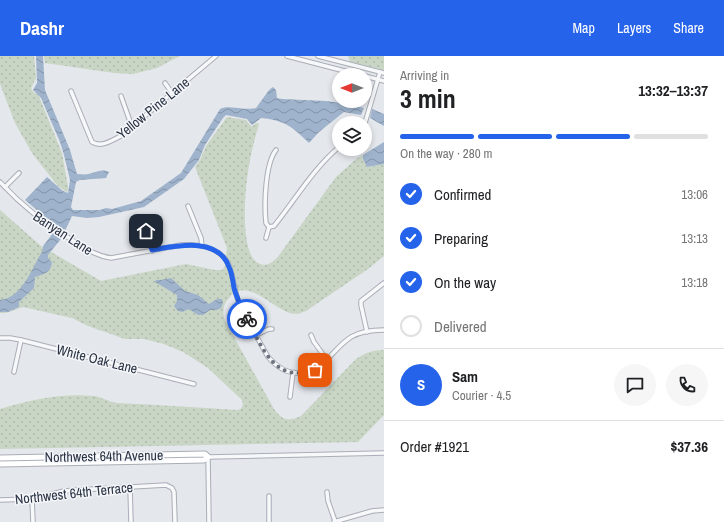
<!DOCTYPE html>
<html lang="en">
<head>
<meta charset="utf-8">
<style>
	body { margin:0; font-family:"Archivo Narrow",sans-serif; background:#f6f6f6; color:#202124; height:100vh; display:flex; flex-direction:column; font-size:15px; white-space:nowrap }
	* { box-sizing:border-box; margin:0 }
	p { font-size:13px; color:#757577 }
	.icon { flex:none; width:22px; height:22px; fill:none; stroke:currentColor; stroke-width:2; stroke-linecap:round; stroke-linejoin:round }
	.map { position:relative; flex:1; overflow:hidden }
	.drawer { display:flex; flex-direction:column; background:#fff; width:340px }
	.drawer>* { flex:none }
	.needle { width:26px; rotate:270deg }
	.buttons { position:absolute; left:332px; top:12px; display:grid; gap:8px }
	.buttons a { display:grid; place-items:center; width:40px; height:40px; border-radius:50%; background:#fff; box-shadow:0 2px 6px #0003; font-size:20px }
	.pin { position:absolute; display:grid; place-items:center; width:34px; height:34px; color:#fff; margin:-17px; border-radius:8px; box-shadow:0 2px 6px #0006 }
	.courier { position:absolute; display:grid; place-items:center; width:40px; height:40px; margin:-20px; border:3px solid #2563eb; border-radius:50%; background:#fff; color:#222; box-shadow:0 1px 5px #0007 }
	.overview em { font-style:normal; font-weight:800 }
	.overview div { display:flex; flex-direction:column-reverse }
	.overview { display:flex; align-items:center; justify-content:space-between; height:68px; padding:0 16px }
	h1 { font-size:26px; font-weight:800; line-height:30px }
	.bar { display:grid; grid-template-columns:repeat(4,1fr); gap:6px 4px; align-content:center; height:48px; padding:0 16px }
	.bar i { height:5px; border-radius:3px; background:#e0e0e0 }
	.bar .active { background:#2563eb }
	.bar p { grid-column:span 4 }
	.line { display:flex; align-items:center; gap:10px; padding:0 16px; border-top:1px solid #e0e0e0 }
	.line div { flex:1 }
	.round { display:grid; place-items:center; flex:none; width:42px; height:42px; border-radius:21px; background:#f6f6f6 }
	ol { padding:0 16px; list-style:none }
	li { display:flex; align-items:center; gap:12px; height:44px }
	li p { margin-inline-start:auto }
	li .icon { padding:4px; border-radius:50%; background:#2563eb; color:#fff; stroke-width:4 }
	li:last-child { color:#757577 }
	li i { width:22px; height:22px; border:2px solid #e0e0e0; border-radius:50% }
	header { display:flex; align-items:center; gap:24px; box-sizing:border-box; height:56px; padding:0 20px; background:#2563eb; color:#fff }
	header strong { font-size:19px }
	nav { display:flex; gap:22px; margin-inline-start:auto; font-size:14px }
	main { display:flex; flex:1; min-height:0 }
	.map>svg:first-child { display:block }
	.grass { fill:url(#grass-dots) }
	.water { fill:url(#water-waves) }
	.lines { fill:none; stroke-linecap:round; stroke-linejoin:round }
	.street-casing { stroke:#a9aeb7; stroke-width:5.5 }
	.secondary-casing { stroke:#a9aeb7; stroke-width:7 }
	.street { stroke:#f7f8fa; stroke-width:3.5 }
	.secondary { stroke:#fff; stroke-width:5 }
	.done { stroke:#6c737f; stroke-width:4; stroke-dasharray:0 7.2 }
	.route { stroke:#2563eb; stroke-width:5 }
	.labels { text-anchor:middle; stroke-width:3; stroke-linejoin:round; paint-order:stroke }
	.street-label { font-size:14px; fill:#2b3445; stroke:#f4f6f9 }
</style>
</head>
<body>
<header>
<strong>Dashr</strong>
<nav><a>Map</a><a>Layers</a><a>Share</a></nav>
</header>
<main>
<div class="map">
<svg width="384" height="466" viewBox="0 0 384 466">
	<defs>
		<pattern id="grass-dots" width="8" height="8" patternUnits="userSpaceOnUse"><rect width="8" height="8" fill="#c9d6c5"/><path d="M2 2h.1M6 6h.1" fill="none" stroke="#adb8ab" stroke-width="1.8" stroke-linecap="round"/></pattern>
		<pattern id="water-waves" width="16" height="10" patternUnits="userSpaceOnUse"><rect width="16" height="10" fill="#9fb4cc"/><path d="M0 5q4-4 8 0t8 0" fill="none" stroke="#8293a7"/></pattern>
	</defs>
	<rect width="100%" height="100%" fill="#e4e7ec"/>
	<g class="grass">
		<path d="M0 0H34L36 22 31 32 34 37 38 38 62 97 68 131V135L66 136 57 129 32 97 15 67 0 28Z"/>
		<path d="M44 0H180L157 12 133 18 114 17 45 7Z"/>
		<path d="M348 0H384V14L350 6Z"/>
		<path d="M227 61 246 64 251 70H253L256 67 259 68C255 82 251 96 249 110 245 129 239 197 258 207 266 211 270 208 277 202L336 121 356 103 363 99V103L367 111 384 108V200L368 213 306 255C301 257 296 259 290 257 272 252 247 220 229 242 223 248 222 257 225 265L274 353C282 364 288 366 301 360L356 303C365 297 373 294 384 294V359L358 386 0 393V353C29 344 63 337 94 340 102 341 109 346 117 347 157 349 197 351 237 354L241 353 243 349 242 344 208 312 183 296 164 288 144 283H125L88 270 72 262 23 251 6 257H0V154L41 190 101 225 186 208 215 214H222L225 210 227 192 195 111 200 104 206 90Z"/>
	</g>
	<g class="water">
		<path d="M36 0H43L45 34 70 94 77 118C81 118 85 119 88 118 95 117 101 112 109 116L106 122 80 124 76 126 71 151 73 154H100L106 152 112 153 141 145 181 117 220 53C227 48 245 55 256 52L269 34 273 31 276 34 277 42 282 43 326 45 342 47 364 52 361 59 344 56 319 76 309 87C293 71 284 64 261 62L252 69 247 63 226 59 223 62 205 89 199 104 184 123 144 151 99 161 87 162 72 160 65 175 44 160 25 144 47 121 63 135 68 137 70 124 64 99 60 86 41 42 33 34 37 27Z"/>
		<path d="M372 53 384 58V70L370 62Z"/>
		<path d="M384 86V108L367 111 363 103V99Z"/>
		<path d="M53 177 61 183 48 199V202L52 206C51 217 44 218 35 221L34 232 19 246V251L8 256H0V244C23 242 32 211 43 194V190Z"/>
		<path d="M171 222 185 235 198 239 209 248 217 243H222L223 247 221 252 217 254H210L203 259H198L189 253 182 256 178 255 174 250 177 245V239L155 226 156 224H161Z"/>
	</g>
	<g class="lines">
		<g class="street-casing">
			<g id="street">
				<path d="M287 0 360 19"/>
				<path d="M318 0 384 17"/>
				<path d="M365 20 384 25"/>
				<path d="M165 27 172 37"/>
				<path d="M71 35 92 86C102 92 112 84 121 80L216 0"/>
				<path d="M121 40 132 71"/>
				<path d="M365 67 380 16"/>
				<path d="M0 126C21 149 45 168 72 184 85 192 96 200 111 202L181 189C199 188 223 191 230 212 234 224 235 238 240 250 248 267 259 284 268 301 276 310 285 317 297 317 322 319 332 293 351 281 361 275 373 274 384 274"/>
				<path d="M5 131 19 117"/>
				<path d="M188 150 201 182 202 190"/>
				<path d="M269 171 274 170C295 144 313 113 339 91"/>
				<path d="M146 175 152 195"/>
				<path d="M266 182 269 171 266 167C264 149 265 108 276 94"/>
				<path d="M367 276 361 249V245L384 227"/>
				<path d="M256 279 269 273H272"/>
				<path d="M311 279 314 286 327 304"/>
				<path d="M0 282H10L21 284 194 328"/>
				<path d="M14 316 21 284"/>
				<path d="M290 341 293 317"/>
				<path d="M130 431 131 466"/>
				<path d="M327 436 328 445 335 465"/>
				<path d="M32 443 33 466"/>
				<path d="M0 444 32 443 64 435 77 434 166 429 172 432 174 436 175 466"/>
				<path d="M209 466 208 401 384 397"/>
				<path d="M269 466V440"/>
				<path d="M334 466 372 455 384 454"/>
			</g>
		</g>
		<g class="secondary-casing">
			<g id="secondary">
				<path d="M0 402 205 398 208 401"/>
				<path d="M0 408 204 404 208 401"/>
			</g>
		</g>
		<use href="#street" class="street"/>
		<use href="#secondary" class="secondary"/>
	</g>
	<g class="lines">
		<path class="done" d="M247 263C263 292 274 328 315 314"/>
		<path class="route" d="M146 175 152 194C176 190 218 180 229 211 232 217 233 225 234 232 237 243 242 253 247 263"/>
	</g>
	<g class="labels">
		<g class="street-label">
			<text transform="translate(153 52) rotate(-39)" y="5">Yellow Pine Lane</text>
			<text transform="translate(63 177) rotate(33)" y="5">Banyan Lane</text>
			<text transform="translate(97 303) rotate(14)" y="5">White Oak Lane</text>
			<text transform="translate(104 400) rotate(-1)" y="5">Northwest 64th Avenue</text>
			<text transform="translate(74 437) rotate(-6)" y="5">Northwest 64th Terrace</text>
		</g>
	</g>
</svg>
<div class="buttons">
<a><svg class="needle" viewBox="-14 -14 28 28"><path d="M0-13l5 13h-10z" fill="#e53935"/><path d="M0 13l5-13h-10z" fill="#757577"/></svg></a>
<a><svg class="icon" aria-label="layers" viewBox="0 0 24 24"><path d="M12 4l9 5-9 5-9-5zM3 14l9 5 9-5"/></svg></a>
</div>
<div class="pin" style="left:315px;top:314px;background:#ea580c"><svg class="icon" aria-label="bag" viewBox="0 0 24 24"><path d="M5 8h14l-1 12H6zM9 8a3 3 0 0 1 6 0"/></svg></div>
<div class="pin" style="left:146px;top:175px;background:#1f2937"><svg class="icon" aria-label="home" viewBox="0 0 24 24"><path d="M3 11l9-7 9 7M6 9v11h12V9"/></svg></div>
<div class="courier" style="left:247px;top:263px"><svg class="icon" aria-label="bike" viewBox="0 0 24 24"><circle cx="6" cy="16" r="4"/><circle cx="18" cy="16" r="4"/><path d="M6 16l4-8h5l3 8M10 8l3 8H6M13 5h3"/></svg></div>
</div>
<section class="drawer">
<div class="overview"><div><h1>3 min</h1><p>Arriving in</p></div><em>13:32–13:37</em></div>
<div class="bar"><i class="active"></i><i class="active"></i><i class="active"></i><i></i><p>On the way · 280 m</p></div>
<ol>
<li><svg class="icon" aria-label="check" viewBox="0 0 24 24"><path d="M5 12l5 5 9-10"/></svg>Confirmed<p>13:06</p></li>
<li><svg class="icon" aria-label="check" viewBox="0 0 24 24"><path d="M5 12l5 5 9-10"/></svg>Preparing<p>13:13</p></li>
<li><svg class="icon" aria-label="check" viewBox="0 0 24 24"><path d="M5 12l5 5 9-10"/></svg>On the way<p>13:18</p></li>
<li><i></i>Delivered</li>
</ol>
<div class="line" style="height:72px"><b class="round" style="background:#2563eb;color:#fff">S</b><div><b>Sam</b><p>Courier · 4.5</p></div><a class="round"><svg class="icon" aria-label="chat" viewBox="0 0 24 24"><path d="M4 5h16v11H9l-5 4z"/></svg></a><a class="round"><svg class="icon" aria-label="phone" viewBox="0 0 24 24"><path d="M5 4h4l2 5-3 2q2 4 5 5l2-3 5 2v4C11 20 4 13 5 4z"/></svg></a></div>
<div class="line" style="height:52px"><div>Order #1921</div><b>$37.36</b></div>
</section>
</main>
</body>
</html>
